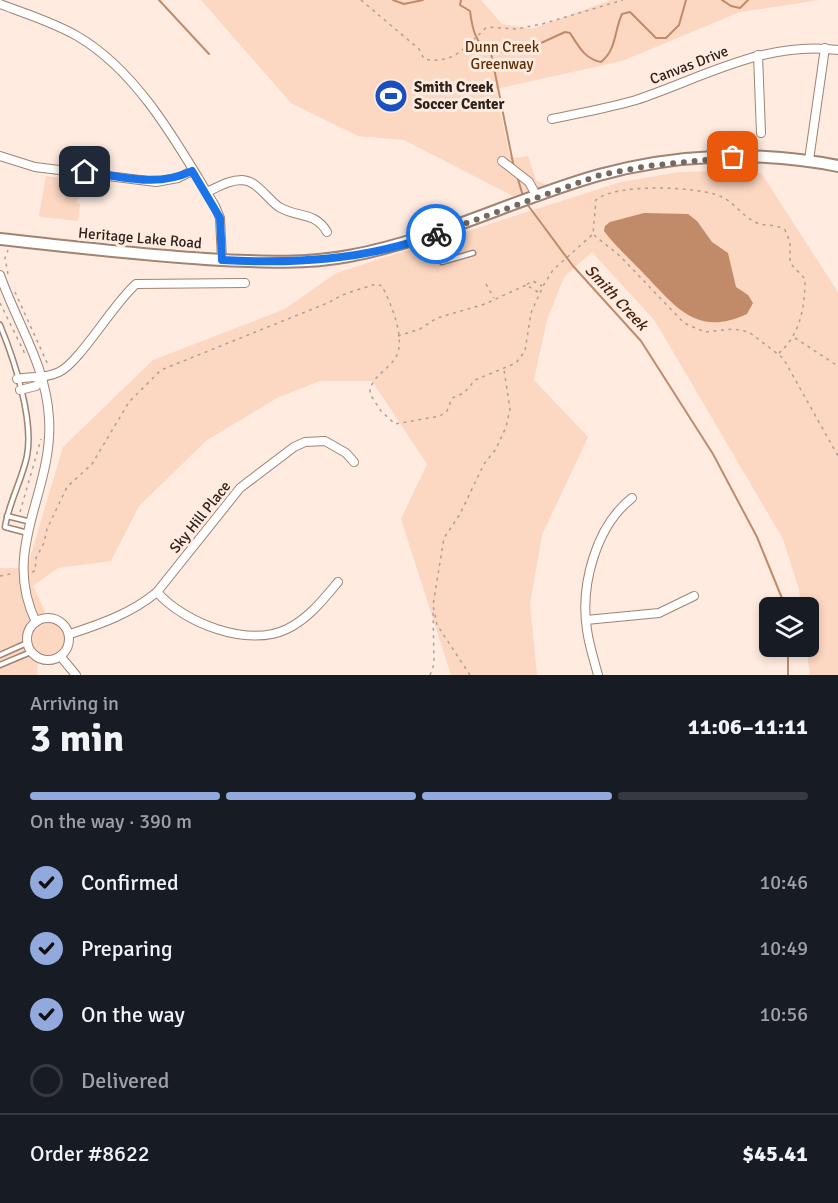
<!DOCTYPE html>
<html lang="en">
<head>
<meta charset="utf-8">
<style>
	body { margin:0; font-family:Signika,sans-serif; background:#20242c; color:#f1f3f6; height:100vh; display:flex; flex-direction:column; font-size:22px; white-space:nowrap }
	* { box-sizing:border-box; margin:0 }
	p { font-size:20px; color:#9ea1a6 }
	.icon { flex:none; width:33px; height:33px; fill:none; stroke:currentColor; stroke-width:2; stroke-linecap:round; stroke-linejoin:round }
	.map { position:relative; height:675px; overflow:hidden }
	.sheet { display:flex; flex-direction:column; background:#171b24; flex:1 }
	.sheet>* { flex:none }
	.fabs { position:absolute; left:759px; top:597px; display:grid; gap:12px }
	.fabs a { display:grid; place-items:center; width:60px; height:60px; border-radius:9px; background:#171b24; box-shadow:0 3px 9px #0003; font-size:30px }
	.pin { position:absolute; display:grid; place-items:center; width:51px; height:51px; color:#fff; margin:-26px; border-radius:12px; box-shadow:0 3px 9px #0006 }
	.courier { position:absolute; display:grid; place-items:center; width:60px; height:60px; margin:-30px; border:4px solid #1a73e8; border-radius:50%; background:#fff; color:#222; box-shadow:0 2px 8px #0007 }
	.head em { font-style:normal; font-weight:700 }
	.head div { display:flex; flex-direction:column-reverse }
	.head { display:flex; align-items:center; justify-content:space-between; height:102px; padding:0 30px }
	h1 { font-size:39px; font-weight:700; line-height:45px }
	.bar { display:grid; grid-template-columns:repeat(4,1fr); gap:9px 6px; align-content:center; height:72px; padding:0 30px }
	.bar i { height:8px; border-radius:4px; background:#363941 }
	.bar .current { background:#91a9dc }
	.bar p { grid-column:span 4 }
	.line { display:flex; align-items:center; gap:15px; padding:0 30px; border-top:2px solid #363941 }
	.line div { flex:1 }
	ol { padding:0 30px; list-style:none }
	li { display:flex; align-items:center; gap:18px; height:66px }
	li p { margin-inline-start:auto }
	li .icon { padding:6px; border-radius:50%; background:#91a9dc; color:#111; stroke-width:4 }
	li:last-child { color:#9ea1a6 }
	li i { width:33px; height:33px; border:3px solid #363941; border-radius:50% }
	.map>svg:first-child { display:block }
	.green { fill:#fcd7c1 }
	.water { fill:#c18b6a }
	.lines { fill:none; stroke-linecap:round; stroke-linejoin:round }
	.stream { stroke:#c18b6a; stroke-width:2 }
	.lane-casing { stroke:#a08372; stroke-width:7 }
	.street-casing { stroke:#a08372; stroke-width:10 }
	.secondary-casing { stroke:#a08372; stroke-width:14 }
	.path { stroke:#b09f95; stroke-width:1.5; stroke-dasharray:3 4.5; stroke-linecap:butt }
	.lane { stroke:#fff; stroke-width:4 }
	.street { stroke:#fff; stroke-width:8 }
	.secondary { stroke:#fff; stroke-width:10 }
	.done { stroke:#776860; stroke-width:6; stroke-dasharray:0 10.8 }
	.route { stroke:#1a73e8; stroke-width:8 }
	.labels { text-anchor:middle; stroke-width:6; stroke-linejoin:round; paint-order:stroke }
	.park-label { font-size:15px; fill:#602d04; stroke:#ffebe0 }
	.street-label { font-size:15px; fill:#2e221b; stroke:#ffebe0 }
	.poi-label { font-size:15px; font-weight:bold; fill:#2e221b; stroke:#ffebe0; text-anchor:start }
	.water-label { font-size:16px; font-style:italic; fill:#4a250b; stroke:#ffebe0 }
</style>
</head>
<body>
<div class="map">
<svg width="838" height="675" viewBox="0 0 838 675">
	<rect width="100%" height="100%" fill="#ffebe0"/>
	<g class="green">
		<path d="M201 0H481L502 24 532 29 611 0H820L740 12 622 61 496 89 509 155 515 158 528 156 536 180 546 185 513 196 404 140 358 136 291 103Z"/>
		<path d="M721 171 761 173 838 292V675H810L806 647 808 646V608L801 607 799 589 783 539 655 321 592 252 564 277 547 320 534 380 588 437 542 535 530 604 537 675H451L401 519 427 464 372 381H320L279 397 207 440 139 506 111 561 58 568 33 586 45 612 28 621 22 639 38 663 37 675H0V568H27L63 447 153 360 285 309 336 273 621 182 679 172Z"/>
		<path d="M46 176 80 180V198L76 201 80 205 78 221 41 217 39 215Z"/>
		<circle cx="49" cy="640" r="17"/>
	</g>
	<path class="water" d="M644 213 688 214 697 221 712 242 728 253 736 287 748 295 753 303 747 314C697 337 677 308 645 275 632 261 615 246 604 231L605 226 610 222Z"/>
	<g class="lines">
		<g class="stream">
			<path d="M159 0 209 54"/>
			<path d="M393 0 404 4 423 0"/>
			<path d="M461 0 460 5 470 11C472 27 475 44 491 53L514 168"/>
			<path d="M722 0 731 6 740 8 748 0"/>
			<path d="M491 53 530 48 565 32 570 33C579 47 585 59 601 62 617 49 614 31 622 14L630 12 656 38H666L679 25 686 0"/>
			<path d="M517 176 523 196"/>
			<path d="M527 204 573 266 641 341 713 454 757 537 786 608"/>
			<path d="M788 646V675"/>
		</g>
		<g class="lane-casing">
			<g id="lane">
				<path d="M423 239 442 262 473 253"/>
				<path d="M0 325C14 359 34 419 27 456 22 480 9 502 5 527L24 532"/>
				<path d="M7 516 27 521"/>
				<path d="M0 655 27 643"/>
				<path d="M0 665 31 652"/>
			</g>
		</g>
		<g class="street-casing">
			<g id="street">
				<path d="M0 4C26 14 53 22 77 36 138 71 179 146 215 206L220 218 222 260"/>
				<path d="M758 55 761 133"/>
				<path d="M552 119C580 113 609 108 636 100 702 78 766 40 838 50"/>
				<path d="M0 156 35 167 156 182 178 178 192 171"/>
				<path d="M809 160 825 48"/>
				<path d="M502 161 529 182 537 197"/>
				<path d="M207 192C218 187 229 180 242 180 258 181 267 199 279 207 297 218 315 211 327 232"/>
				<path d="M0 275C17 324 46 365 49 418 54 492 0 549 36 622"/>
				<path d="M17 379C31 376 45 379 59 372 80 362 113 304 136 284L245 283"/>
				<path d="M20 390 36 386 44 377"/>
				<path d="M157 592C184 623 248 648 287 629 308 619 323 600 338 582"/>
				<circle cx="48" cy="639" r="21"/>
				<path d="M586 620 659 613 694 596"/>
				<path d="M70 634C101 624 132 613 157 592L240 488 294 447 305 442 325 441 346 453 354 462"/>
				<path d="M61 657 76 675"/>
				<path d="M598 675C594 660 589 645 587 630 580 585 596 526 632 498"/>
			</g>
		</g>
		<g class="secondary-casing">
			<path id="secondary" d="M0 239C74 247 147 256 222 260 264 262 306 264 349 256 436 240 514 199 599 175 675 154 761 150 838 166"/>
		</g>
		<g class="path">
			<path d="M361 0 419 49 424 59C455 65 466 46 487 27L516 29 542 24 623 0"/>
			<path d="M594 235 620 256 684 323 705 332 734 329 749 332 783 358 838 456"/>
			<path d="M8 274 5 258 8 250"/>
			<path d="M486 284 494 298"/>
			<path d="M15 292 49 367"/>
			<path d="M538 292 526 285 533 281 542 286"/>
			<path d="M0 303 26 356"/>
			<path d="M398 336 420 329 437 318 485 304 526 285"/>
			<path d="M795 338 838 366"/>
			<path d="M20 512 41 439"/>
			<path d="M32 572 35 571 36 558 44 543 47 529 67 487 92 464 129 402 161 370 330 302C343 293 361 289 376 284L382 286C391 304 408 342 394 360 386 371 369 379 370 394L381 411 395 424 440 416 447 411 452 398 464 393 475 380 516 363 525 351 531 313 543 286 553 270 593 234 596 200C614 183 700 186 722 197 735 203 742 216 755 222 764 227 776 223 785 230L790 242V263L805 279C805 308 800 335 778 354"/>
			<path d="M0 576 15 573"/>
			<path d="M430 675 434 664 433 608"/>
			<path d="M470 675 437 625 433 605 444 538 460 514 484 464 496 449 506 427 510 409 504 370"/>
		</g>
		<use href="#lane" class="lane"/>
		<use href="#street" class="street"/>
		<use href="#secondary" class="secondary"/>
	</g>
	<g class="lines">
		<path class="done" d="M436 234 600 175 647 166 733 157"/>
		<path class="route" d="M85 172C122 176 156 188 192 171L220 218 222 260C295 264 367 260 436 234"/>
	</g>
	<defs>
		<g id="stadium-disc" transform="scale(1.725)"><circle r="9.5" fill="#1b4fbc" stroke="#ffebe0"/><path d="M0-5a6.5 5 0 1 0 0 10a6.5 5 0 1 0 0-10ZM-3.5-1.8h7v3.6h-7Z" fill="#fff"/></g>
	</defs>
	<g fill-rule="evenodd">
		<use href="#stadium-disc" x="391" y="96"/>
	</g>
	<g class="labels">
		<g class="park-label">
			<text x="502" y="52">Dunn Creek<tspan x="502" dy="17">Greenway</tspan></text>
		</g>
		<g class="street-label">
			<text transform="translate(689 65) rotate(-21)" y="5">Canvas Drive</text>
			<text transform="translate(140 238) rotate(5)" y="5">Heritage Lake Road</text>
			<text transform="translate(200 517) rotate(-51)" y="5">Sky Hill Place</text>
		</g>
		<g class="poi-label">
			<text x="414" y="92">Smith Creek<tspan x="414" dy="17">Soccer Center</tspan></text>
		</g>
		<g class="water-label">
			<text transform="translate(617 297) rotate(47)" y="6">Smith Creek</text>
		</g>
	</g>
</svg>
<div class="fabs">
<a><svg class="icon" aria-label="layers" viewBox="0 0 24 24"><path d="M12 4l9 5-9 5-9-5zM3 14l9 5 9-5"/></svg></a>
</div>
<div class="pin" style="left:733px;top:157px;background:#ea580c"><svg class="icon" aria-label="bag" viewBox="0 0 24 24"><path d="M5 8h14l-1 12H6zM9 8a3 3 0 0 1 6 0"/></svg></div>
<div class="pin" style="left:85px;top:172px;background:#1f2937"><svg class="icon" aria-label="home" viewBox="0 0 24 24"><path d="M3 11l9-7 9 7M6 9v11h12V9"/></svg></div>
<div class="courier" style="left:436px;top:234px"><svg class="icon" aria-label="bike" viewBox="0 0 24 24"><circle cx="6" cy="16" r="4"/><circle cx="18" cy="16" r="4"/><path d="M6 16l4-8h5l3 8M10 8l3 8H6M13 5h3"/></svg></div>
</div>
<section class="sheet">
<div class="head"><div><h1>3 min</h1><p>Arriving in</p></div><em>11:06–11:11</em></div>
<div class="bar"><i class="current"></i><i class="current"></i><i class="current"></i><i></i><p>On the way · 390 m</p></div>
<ol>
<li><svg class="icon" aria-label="check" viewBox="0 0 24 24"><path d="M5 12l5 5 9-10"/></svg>Confirmed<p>10:46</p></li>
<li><svg class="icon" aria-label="check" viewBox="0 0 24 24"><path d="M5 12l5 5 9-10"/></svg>Preparing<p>10:49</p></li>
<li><svg class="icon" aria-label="check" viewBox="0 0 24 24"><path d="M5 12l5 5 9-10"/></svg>On the way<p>10:56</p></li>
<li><i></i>Delivered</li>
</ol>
<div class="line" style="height:78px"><div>Order #8622</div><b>$45.41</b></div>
</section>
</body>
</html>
